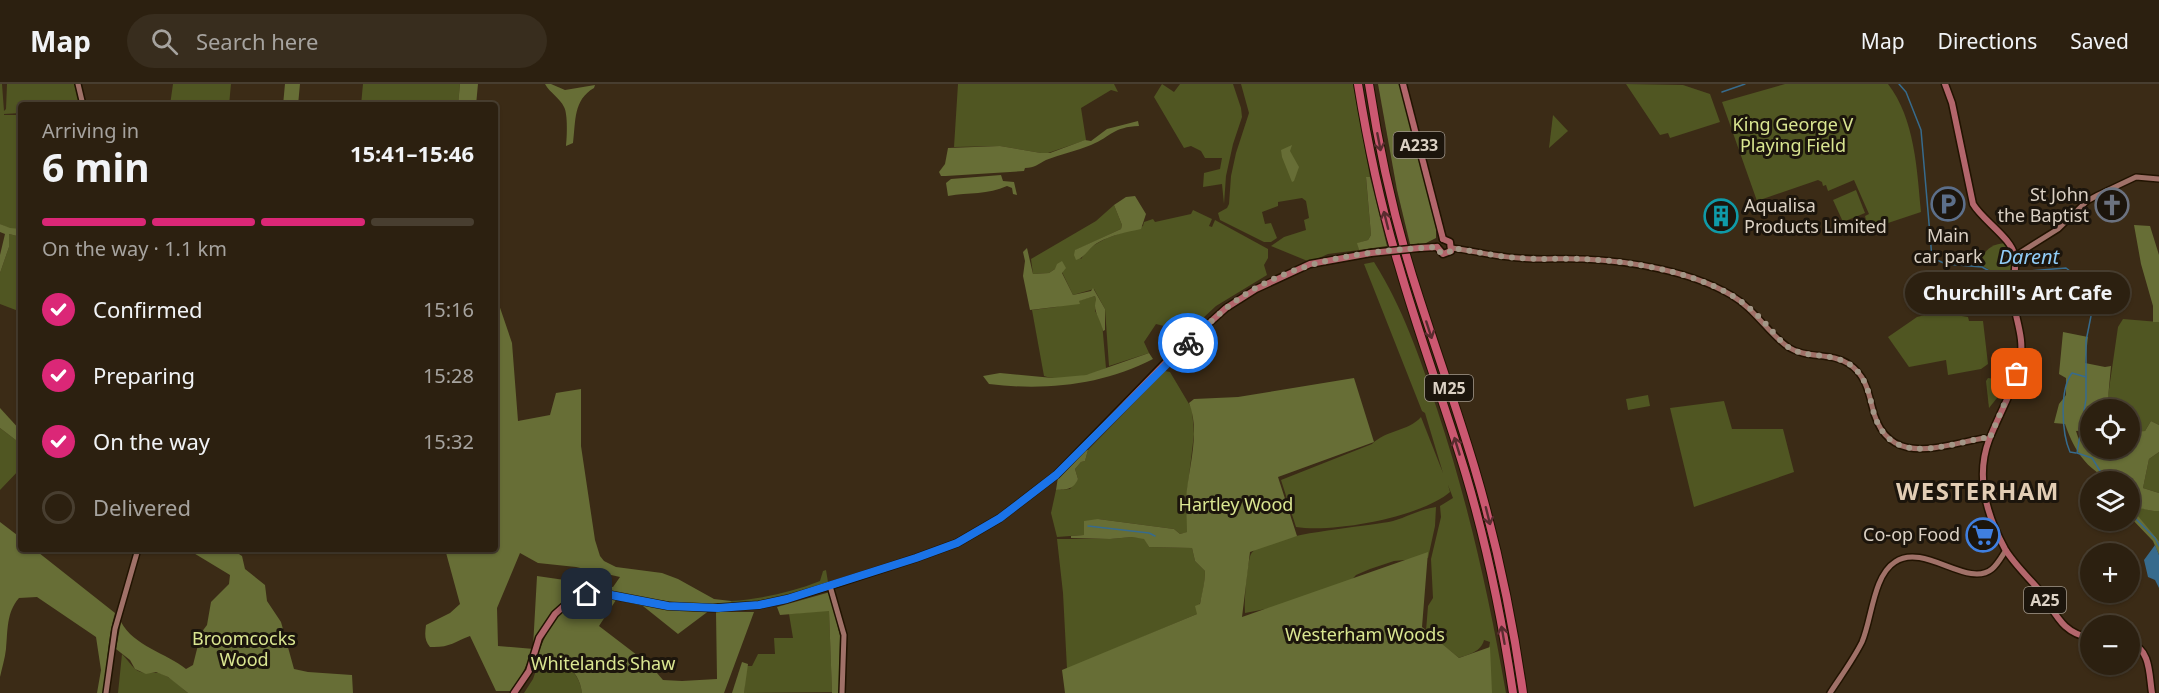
<!DOCTYPE html>
<html lang="en">
<head>
<meta charset="utf-8">
<style>
	body { margin:0; font-family:"Noto Sans",sans-serif; background:#382d1e; color:#f1f3f6; height:100vh; display:flex; flex-direction:column; font-size:22px; white-space:nowrap }
	* { box-sizing:border-box; margin:0 }
	p { font-size:20px; color:#a6a39f }
	.icon { flex:none; width:33px; height:33px; fill:none; stroke:currentColor; stroke-width:2; stroke-linecap:round; stroke-linejoin:round }
	.map { position:relative; flex:1; overflow:hidden }
	.side { position:absolute; left:18px; top:18px; width:480px; height:450px; display:flex; flex-direction:column; background:#2c2010; border-radius:6px; box-shadow:0 2px 4px #0004,0 0 0 2px #483e30 }
	.side>* { flex:none }
	.controls { position:absolute; left:2080px; top:315px; display:grid; gap:12px }
	.controls a { display:grid; place-items:center; width:60px; height:60px; border-radius:50%; background:#2c2010; box-shadow:0 2px 4px #0004,0 0 0 2px #483e30; font-size:30px }
	.pin { position:absolute; display:grid; place-items:center; width:51px; height:51px; color:#fff; margin:-26px; border-radius:12px; box-shadow:0 3px 9px #0006 }
	.courier { position:absolute; display:grid; place-items:center; width:60px; height:60px; margin:-30px; border:4px solid #1a73e8; border-radius:50%; background:#fff; color:#222; box-shadow:0 2px 8px #0007 }
	.bubble { position:absolute; height:42px; border-radius:21px; background:#2c2010; box-shadow:0 2px 4px #0004,0 0 0 2px #483e30; font-size:20px; font-weight:700; line-height:42px; text-align:center }
	.headline em { font-style:normal; font-weight:700 }
	.headline div { display:flex; flex-direction:column-reverse }
	.headline { display:flex; align-items:center; justify-content:space-between; height:102px; padding:0 24px }
	h1 { font-size:39px; font-weight:700; line-height:45px }
	.bar { display:grid; grid-template-columns:repeat(4,1fr); gap:9px 6px; align-content:center; height:72px; padding:0 24px }
	.bar i { height:8px; border-radius:4px; background:#483e30 }
	.bar .on { background:#db2777 }
	.bar p { grid-column:span 4 }
	ol { padding:0 24px; list-style:none }
	li { display:flex; align-items:center; gap:18px; height:66px }
	li p { margin-inline-start:auto }
	li .icon { padding:6px; border-radius:50%; background:#db2777; color:#fff; stroke-width:4 }
	li:last-child { color:#a6a39f }
	li i { width:33px; height:33px; border:3px solid #483e30; border-radius:50% }
	header { display:flex; align-items:center; gap:36px; box-sizing:border-box; height:84px; padding:0 30px; background:#2c2010; border-bottom:2px solid #483e30 }
	header strong { font-size:28px }
	nav { display:flex; gap:33px; margin-inline-start:auto; font-size:21px }
	.search { width:420px; height:54px; background:#382d1e; display:flex; align-items:center; gap:15px; box-sizing:border-box; padding:0 21px; border-radius:33px; color:#a6a39f; font-size:22px }
	.map>svg:first-child { display:block }
	.green { fill:#505622 }
	.forest { fill:#676e36 }
	.water { fill:#376b8d }
	.lines { fill:none; stroke-linecap:round; stroke-linejoin:round }
	.stream { stroke:#376b8d; stroke-width:1.5 }
	.secondary-casing { stroke:#211301; stroke-width:8 }
	.primary-casing { stroke:#211301; stroke-width:9 }
	.highway-casing { stroke:#211301; stroke-width:10 }
	.secondary { stroke:#a07168; stroke-width:5 }
	.primary { stroke:#b3666c; stroke-width:6 }
	.highway { stroke:#cb5871; stroke-width:8 }
	.primary-bridge-casing { stroke:#211301; stroke-width:9; stroke-linecap:butt }
	.primary-bridge { stroke:#b3666c; stroke-width:6 }
	.oneway { stroke:#592c2f }
	.done { stroke:#a39787; stroke-width:6; stroke-dasharray:0 10.8 }
	.route { stroke:#1a73e8; stroke-width:8 }
	.labels { text-anchor:middle; stroke-width:6; stroke-linejoin:round; paint-order:stroke }
	.shield { fill:#1c150c; stroke:#a2998d; stroke-width:1.5 }
	.shield-label { font-size:16px; font-weight:bold; fill:#dbd1c4 }
	.park-label { font-size:18px; fill:#dae691; stroke:#1c150c }
	.poi-label { font-size:18px; fill:#dbd1c4; stroke:#1c150c; text-anchor:end }
	.water-label { font-size:20px; font-style:italic; fill:#91cdf8; stroke:#1c150c }
	.district-label { font-size:24px; font-weight:bold; letter-spacing:1.5px; fill:#e2cdb4; stroke:#1c150c }
</style>
</head>
<body>
<header>
<strong>Map</strong>
<div class="search"><svg class="icon" aria-label="search" viewBox="0 0 24 24"><circle cx="10" cy="10" r="6"/><path d="M15 15l6 6"/></svg>Search here</div>
<nav><a>Map</a><a>Directions</a><a>Saved</a></nav>
</header>
<div class="map">
<svg width="2159" height="609" viewBox="0 0 2159 609">
	<rect width="100%" height="100%" fill="#3b2b16"/>
	<g class="green">
		<path d="M0 0H2L4 27 6 25 7 0H76L80 21H21V29L4 30V31H18L21 33V145H10L0 140Z"/>
		<path d="M173 0H231L229 21H170Z"/>
		<path d="M363 0H460L458 21H361Z"/>
		<path d="M958 0H1114L1118 8 1111 6 1081 24 1086 56 1048 69H1041L1000 62 954 63Z"/>
		<path d="M1162 0 1174 8 1180 0H1233L1241 24 1242 33 1233 60 1226 92 1224 120 1222 100 1203 103 1204 89 1220 85 1222 74H1205L1201 67 1191 62 1184 64 1154 13Z"/>
		<path d="M1241 0H1353L1370 93 1366 94 1371 151 1368 156 1358 159 1359 166 1328 170 1310 178 1271 162 1284 153 1306 146 1304 136 1309 134 1306 117 1302 114 1278 118V122L1262 128 1265 140 1271 139 1277 154 1271 158H1264L1220 136 1218 129 1227 124 1229 120 1231 92 1236 69 1249 29Z"/>
		<path d="M1626 0 1683 1 1710 10 1720 38 1670 54 1668 49 1660 51Z"/>
		<path d="M1785 0H1888C1915 35 1917 86 1921 128L1882 141 1868 144 1865 132 1869 130 1854 96 1828 107 1826 101 1823 102 1822 98 1818 96 1757 117 1722 18Z"/>
		<path d="M1553 31 1568 47 1549 64Z"/>
		<path d="M1856 106 1865 129 1843 138 1833 116Z"/>
		<path d="M1114 121 1122 141 1121 145 1076 166 1081 175C1094 154 1121 150 1143 142L1144 138 1153 135 1155 138 1191 130 1193 126 1212 135 1209 142 1212 143 1215 136 1268 165V174L1264 181 1267 191 1216 222 1188 248 1156 240 1144 258 1149 269 1109 282 1105 225 1094 205 1073 211 1062 188 1055 185 1049 189 1033 190 1031 175 1096 137Z"/>
		<path d="M9 150 21 153V228L0 220V189L9 163Z"/>
		<path d="M2006 159 2011 169V188L1995 189 1979 180C1985 166 1990 160 2006 159Z"/>
		<path d="M1374 178C1403 224 1420 274 1437 325 1468 418 1489 512 1506 609H1488V569L1490 558 1484 556C1481 568 1469 570 1459 574L1426 547 1428 522 1433 514 1431 475 1441 433 1440 422 1453 414 1448 401 1450 408C1421 433 1334 449 1296 443L1281 396 1372 360C1386 346 1409 347 1421 333L1443 389 1425 329 1422 327 1364 180Z"/>
		<path d="M1095 212 1096 216 1095 227 1102 238 1106 284C1093 292 1058 298 1044 292L1032 226 1056 223Z"/>
		<path d="M1937 228 1968 233 1969 237H1983L1988 280 1981 285 1948 291 1946 276 1909 283 1888 253 1917 233Z"/>
		<path d="M2123 235 2159 238V341L2151 337 2145 347 2130 348V326H2106L2118 243Z"/>
		<path d="M1165 287 1170 288 1192 325 1194 350 1186 417 1188 448 1180 450 1174 445 1098 435 1084 451 1057 453 1051 429 1056 406 1070 405 1078 395 1075 385 1081 378 1085 377 1088 366Z"/>
		<path d="M1988 294 2009 297V299L1989 324 1986 297Z"/>
		<path d="M1648 311 1650 322 1628 326 1626 315Z"/>
		<path d="M1724 317 1732 345H1783L1794 388 1694 423 1670 324Z"/>
		<path d="M0 344 17 357 21 356V384L0 406Z"/>
		<path d="M2159 360V409L2143 404 2149 375 2159 368Z"/>
		<path d="M1436 423 1435 442 1428 474 1394 477 1370 485 1356 491 1338 511 1245 529C1244 519 1247 478 1251 470 1262 450 1367 443 1393 437 1407 433 1421 425 1436 423Z"/>
		<path d="M2143 424 2152 427H2159V457L2131 425Z"/>
		<path d="M1132 453 1144 454 1149 463 1192 464 1195 477 1205 487C1205 501 1201 516 1197 530L1067 585 1063 509 1057 455H1110Z"/>
		<path d="M826 486 828 498 791 511 767 516 734 520 731 517C762 515 792 508 820 497L823 487Z"/>
		<path d="M829 526 832 608 744 609 746 582H752L758 570H775L774 554H793L789 530Z"/>
		<path d="M122 570C127 575 131 581 135 585 142 591 151 587 159 589 170 592 179 602 188 609H118Z"/>
		<path d="M541 572C562 579 579 584 582 609H524L533 595Z"/>
	</g>
	<g class="forest">
		<path d="M285 0H300L298 21H283Z"/>
		<path d="M460 0H478L476 21H458Z"/>
		<path d="M545 0H551L565 6 595 1 594 4C573 16 576 37 573 59L566 62C567 54 568 30 564 23 560 14 550 9 545 0Z"/>
		<path d="M1378 0H1400L1436 144V154L1424 160H1410L1397 106Z"/>
		<path d="M1138 37 1139 42C1113 43 1112 52 1091 61 1077 67 1061 70 1046 76 1038 80 1035 84 1025 84L1024 87 946 92H941L939 88 945 80 948 64 1000 62 1041 69H1050L1085 56 1091 57 1107 45Z"/>
		<path d="M1292 61 1290 67 1299 83 1294 97 1292 98 1282 73 1281 66Z"/>
		<path d="M1001 91 1003 97 1014 98 1017 111 1013 110 1012 104 1007 102C988 111 969 108 948 112L946 99 951 95Z"/>
		<path d="M1366 93H1370L1387 162 1359 166 1357 159 1368 156 1371 151Z"/>
		<path d="M1135 112 1146 130 1141 145C1127 148 1112 151 1099 158 1090 162 1085 174 1076 176L1074 171 1075 166 1121 145 1122 141 1114 121 1126 113Z"/>
		<path d="M0 140 10 144 21 145V153L9 150V163L0 189V171L5 150 0 148Z"/>
		<path d="M2134 141 2150 142 2159 171V238H2153V222L2141 180Z"/>
		<path d="M1027 164 1033 190 1049 189 1055 185 1057 180 1062 177 1066 184 1062 189 1073 211 1091 207 1093 204 1105 225V246L1103 247C1101 235 1092 227 1096 216L1095 212 1079 217 1080 220 1030 226 1023 192 1025 177 1023 168Z"/>
		<path d="M2067 187 2081 197 2075 202 2080 209C2093 212 2102 218 2095 232L2087 231 2070 223 2067 232H2057L2051 207 2061 205Z"/>
		<path d="M495 209 512 259 518 337 550 331 556 309 581 305V362L595 456 600 472 604 477 616 483 662 489 678 495 714 515 731 517 734 520C707 523 679 519 652 515 630 512 590 499 571 511 553 523 543 545 533 563L537 492 613 503 620 493 576 483 538 479 520 469 497 524 498 562 534 565 514 607H496L470 552C454 558 449 564 430 563 424 556 425 549 426 541L450 529 460 520 445 465H495Z"/>
		<path d="M2063 248 2088 253 2085 279 2105 283 2111 282 2107 325 2091 326V346L2076 347 2079 356 2091 359V364H2130V348L2145 347 2151 337 2159 341V368L2149 375 2143 404 2159 409V427C2149 428 2142 422 2132 425L2159 457V471L2153 457 2130 433V398C2094 397 2076 372 2065 340L2054 339 2059 320 2066 311V294L2059 290Z"/>
		<path d="M1149 269 1153 275C1103 301 1045 307 989 300L983 292 1000 289 1053 294 1086 291Z"/>
		<path d="M1354 294 1374 358 1278 393 1297 452 1250 468 1242 533 1428 468 1422 543 1459 574 1490 563 1492 609H1065L1062 586 1197 530 1195 522 1200 520C1202 508 1205 499 1205 487L1195 477 1192 464 1149 463 1144 455 1132 453 1110 455 1071 454V452L1084 451V437L1098 435 1174 445 1180 450 1187 448C1187 437 1186 426 1186 415 1188 385 1201 348 1189 319L1194 315 1238 313Z"/>
		<path d="M0 324 21 347V356L17 357 0 344Z"/>
		<path d="M1088 366 1085 377 1081 378 1075 385 1078 395C1073 406 1067 405 1056 406L1058 393 1084 367Z"/>
		<path d="M0 438 21 454V465H34L115 529C107 555 108 582 103 609H97L101 586 96 553 37 513 19 514C6 529 8 547 6 565 5 574 2 584 0 593Z"/>
		<path d="M187 465H231L242 472 245 485 265 501 267 517 281 538 294 585 308 588 352 591 353 609H188L168 593 156 588 146 590 135 585 130 576 116 565 121 538C134 562 166 569 186 585L193 581 201 549 207 541 211 518 229 500 230 491Z"/>
		<path d="M830 508 840 552 839 609H832L829 527 780 531 777 523Z"/>
		<path d="M588 512 611 513 671 525 710 526 678 550 643 522 616 516 599 542 650 581 663 596 682 597 717 595 716 528H754L724 609H582C579 582 560 579 538 571 546 546 562 520 588 512Z"/>
		<path d="M742 578 748 580 744 609H732Z"/>
	</g>
	<path class="water" d="M2155 461 2159 471V504L2155 496 2148 493 2144 476Z"/>
	<g class="lines">
		<g class="stream">
			<path d="M1899 0 1906 8 1921 46 1932 174 1946 180 1982 183 1995 190 2012 189"/>
			<path d="M1722 8 1745 0"/>
			<path d="M2016 188 2066 184 2091 203 2095 212 2086 257V315L2077 369 2092 374 2107 398"/>
			<path d="M2076 369 2070 368C2062 350 2059 306 2072 289L2086 293"/>
			<path d="M2130 429 2155 454 2159 462"/>
			<path d="M1088 442 1149 449 1155 452"/>
		</g>
		<g class="secondary-casing">
			<g id="secondary">
				<path d="M78 0 83 21"/>
				<path d="M1452 164C1475 167 1497 173 1519 174 1540 176 1562 174 1583 175 1630 177 1690 187 1731 211 1755 225 1767 248 1788 263 1806 275 1831 268 1849 280 1864 290 1868 305 1872 322 1886 385 1939 362 1984 354L1989 356"/>
				<path d="M2015 172 2058 145 2087 117 2098 111 2136 93 2159 95"/>
				<path d="M830 502 844 551 842 609"/>
				<path d="M106 609 115 545 138 465"/>
				<path d="M1830 609C1841 592 1853 576 1862 558 1872 535 1873 492 1895 478 1924 458 1968 505 1992 485 1998 480 2002 472 2006 466"/>
			</g>
		</g>
		<g class="primary-casing">
			<g id="primary">
				<path d="M1403 0 1443 155"/>
				<path d="M1945 0 1952 19 1973 120C1983 137 2012 154 2015 173 2017 186 2011 200 2013 214 2015 235 2025 254 2020 276 2015 304 1999 330 1989 356 1975 393 1987 432 2005 465 2014 480 2029 494 2040 507 2056 529 2061 549 2091 554"/>
				<path d="M1437 163 1443 170 1451 167 1450 158 1443 155"/>
				<path d="M1419 164 1437 163"/>
				<path d="M2130 559C2151 565 2149 592 2152 609"/>
				<path d="M514 609 529 587 539 554 555 530 574 513 587 510 611 511 668 522 713 524 759 521 787 515 830 502 916 474 957 459 1000 434 1056 391 1167 277 1226 224 1256 205 1310 180 1371 169"/>
			</g>
		</g>
		<g class="highway-casing">
			<g id="highway">
				<path d="M1358 0C1368 62 1381 123 1399 182 1419 252 1445 321 1466 391 1487 462 1502 535 1513 609"/>
				<path d="M1369 0C1380 72 1396 143 1419 213 1437 269 1457 325 1474 382 1496 456 1512 532 1523 609"/>
			</g>
		</g>
		<use href="#secondary" class="secondary"/>
		<use href="#primary" class="primary"/>
		<use href="#highway" class="highway"/>
		<g class="primary-bridge-casing">
			<path id="primary-bridge" d="M1371 169 1419 164"/>
		</g>
		<use href="#primary-bridge" class="primary-bridge"/>
	</g>
	<defs><path id="oneway-shaft" d="M-6 0H5M1.5-3L5.5 0L1.5 3" fill="none" stroke-width="1.6" stroke-linecap="round" stroke-linejoin="round" transform="scale(1.5)"/></defs>
	<g class="oneway">
		<use href="#oneway-shaft" transform="translate(1379 58) rotate(79)"/>
		<use href="#oneway-shaft" transform="translate(1386 136) rotate(-104)"/>
		<use href="#oneway-shaft" transform="translate(1429 246) rotate(72)"/>
		<use href="#oneway-shaft" transform="translate(1457 362) rotate(-107)"/>
		<use href="#oneway-shaft" transform="translate(1488 432) rotate(76)"/>
		<use href="#oneway-shaft" transform="translate(1503 551) rotate(-100)"/>
	</g>
	<g class="lines">
		<path class="done" d="M1188 259C1200 248 1212 236 1225 225 1285 176 1363 167 1437 163L1440 168 1449 169 1452 164C1475 167 1497 173 1519 174 1540 176 1562 174 1583 175 1630 177 1690 187 1731 211 1747 220 1760 233 1772 247 1777 252 1782 259 1788 263 1806 275 1831 268 1849 280 1864 290 1868 305 1872 322 1886 385 1939 362 1984 354L1989 356 2017 290"/>
		<path class="route" d="M587 510 611 511 668 522 718 524 759 521 787 515 916 474 957 459 1000 434 1056 391 1188 259"/>
	</g>
	<defs>
		<g id="parking-ring" transform="scale(1.725)"><circle r="9.5" fill="#1c150c" stroke="#5c6f8a" stroke-width="1.5"/><path d="M-3.5-5.5H1a3.5 3.5 0 0 1 0 7H-1V5.5H-3.5ZM-1-3.4V-.6H.8a1.4 1.4 0 0 0 0-2.8Z" fill="#5c6f8a"/></g>
		<g id="church-ring" transform="scale(1.725)"><circle r="9.5" fill="#1c150c" stroke="#6b7280" stroke-width="1.5"/><path d="M-1.2-6h2.4v3.5h3.3v2.4h-3.3V6h-2.4V-.1h-3.3v-2.4h3.3Z" fill="#6b7280"/></g>
		<g id="building-ring" transform="scale(1.725)"><circle r="9.5" fill="#1c150c" stroke="#0f9aa8" stroke-width="1.5"/><path d="M-4-6H4V6H1V3H-1V6H-4ZM-2.5-4.3h1.7v1.8h-1.7ZM.8-4.3h1.7v1.8H.8ZM-2.5-1h1.7V.8h-1.7ZM.8-1h1.7V.8H.8Z" fill="#0f9aa8"/></g>
		<g id="supermarket-ring" transform="scale(1.725)"><circle r="9.5" fill="#1c150c" stroke="#3f7fe0" stroke-width="1.5"/><path d="M-6-5.5h2.5l.6 2H6L4.5 2H-2.5L-4.4-4H-6ZM-1.5 3.2a1.3 1.3 0 1 0 .1 0ZM3 3.2a1.3 1.3 0 1 0 .1 0Z" fill="#3f7fe0"/></g>
	</defs>
	<g fill-rule="evenodd">
		<use href="#parking-ring" x="1948" y="120"/>
		<use href="#church-ring" x="2112" y="121"/>
		<use href="#building-ring" x="1721" y="132"/>
		<use href="#supermarket-ring" x="1983" y="451"/>
	</g>
	<g class="labels">
		<g class="shield">
			<rect x="1393.5" y="48" width="51" height="26" rx="4.5"/>
			<rect x="1425" y="291" width="48" height="26" rx="4.5"/>
			<rect x="2024" y="503" width="42" height="26" rx="4.5"/>
		</g>
		<g class="shield-label">
			<text x="1419" y="67">A233</text>
			<text x="1449" y="310">M25</text>
			<text x="2045" y="522">A25</text>
		</g>
		<g class="park-label">
			<text x="1793" y="47">King George V<tspan x="1793" dy="21">Playing Field</tspan></text>
			<text x="1236" y="427">Hartley Wood</text>
			<text x="1365" y="557">Westerham Woods</text>
			<text x="244" y="561">Broomcocks<tspan x="244" dy="21">Wood</tspan></text>
			<text x="603" y="586">Whitelands Shaw</text>
		</g>
		<g class="poi-label">
			<text x="2089" y="117">St John<tspan x="2089" dy="21">the Baptist</tspan></text>
			<text x="1744" y="128" text-anchor="start">Aqualisa<tspan x="1744" dy="21">Products Limited</tspan></text>
			<text x="1948" y="158" text-anchor="middle">Main<tspan x="1948" dy="21">car park</tspan></text>
			<text x="1960" y="457">Co-op Food</text>
		</g>
		<g class="water-label">
			<text x="2029" y="180">Darent</text>
		</g>
		<g class="district-label">
			<text x="1978" y="416">WESTERHAM</text>
		</g>
	</g>
</svg>
<div class="controls">
<a><svg class="icon" aria-label="locate" viewBox="0 0 24 24"><circle cx="12" cy="12" r="6"/><path d="M12 2v4M12 18v4M2 12h4M18 12h4"/></svg></a>
<a><svg class="icon" aria-label="layers" viewBox="0 0 24 24"><path d="M12 4l9 5-9 5-9-5zM3 14l9 5 9-5"/></svg></a>
<a>+</a>
<a>−</a>
</div>
<div class="pin" style="left:2017px;top:290px;background:#ea580c"><svg class="icon" aria-label="bag" viewBox="0 0 24 24"><path d="M5 8h14l-1 12H6zM9 8a3 3 0 0 1 6 0"/></svg></div>
<div class="pin" style="left:587px;top:510px;background:#1f2937"><svg class="icon" aria-label="home" viewBox="0 0 24 24"><path d="M3 11l9-7 9 7M6 9v11h12V9"/></svg></div>
<div class="courier" style="left:1188px;top:259px"><svg class="icon" aria-label="bike" viewBox="0 0 24 24"><circle cx="6" cy="16" r="4"/><circle cx="18" cy="16" r="4"/><path d="M6 16l4-8h5l3 8M10 8l3 8H6M13 5h3"/></svg></div>
<div class="bubble" style="left:1905px;top:188px;width:225px">Churchill's Art Cafe</div>
<section class="side">
<div class="headline"><div><h1>6 min</h1><p>Arriving in</p></div><em>15:41–15:46</em></div>
<div class="bar"><i class="on"></i><i class="on"></i><i class="on"></i><i></i><p>On the way · 1.1 km</p></div>
<ol>
<li><svg class="icon" aria-label="check" viewBox="0 0 24 24"><path d="M5 12l5 5 9-10"/></svg>Confirmed<p>15:16</p></li>
<li><svg class="icon" aria-label="check" viewBox="0 0 24 24"><path d="M5 12l5 5 9-10"/></svg>Preparing<p>15:28</p></li>
<li><svg class="icon" aria-label="check" viewBox="0 0 24 24"><path d="M5 12l5 5 9-10"/></svg>On the way<p>15:32</p></li>
<li><i></i>Delivered</li>
</ol>
</section>
</div>
</body>
</html>
